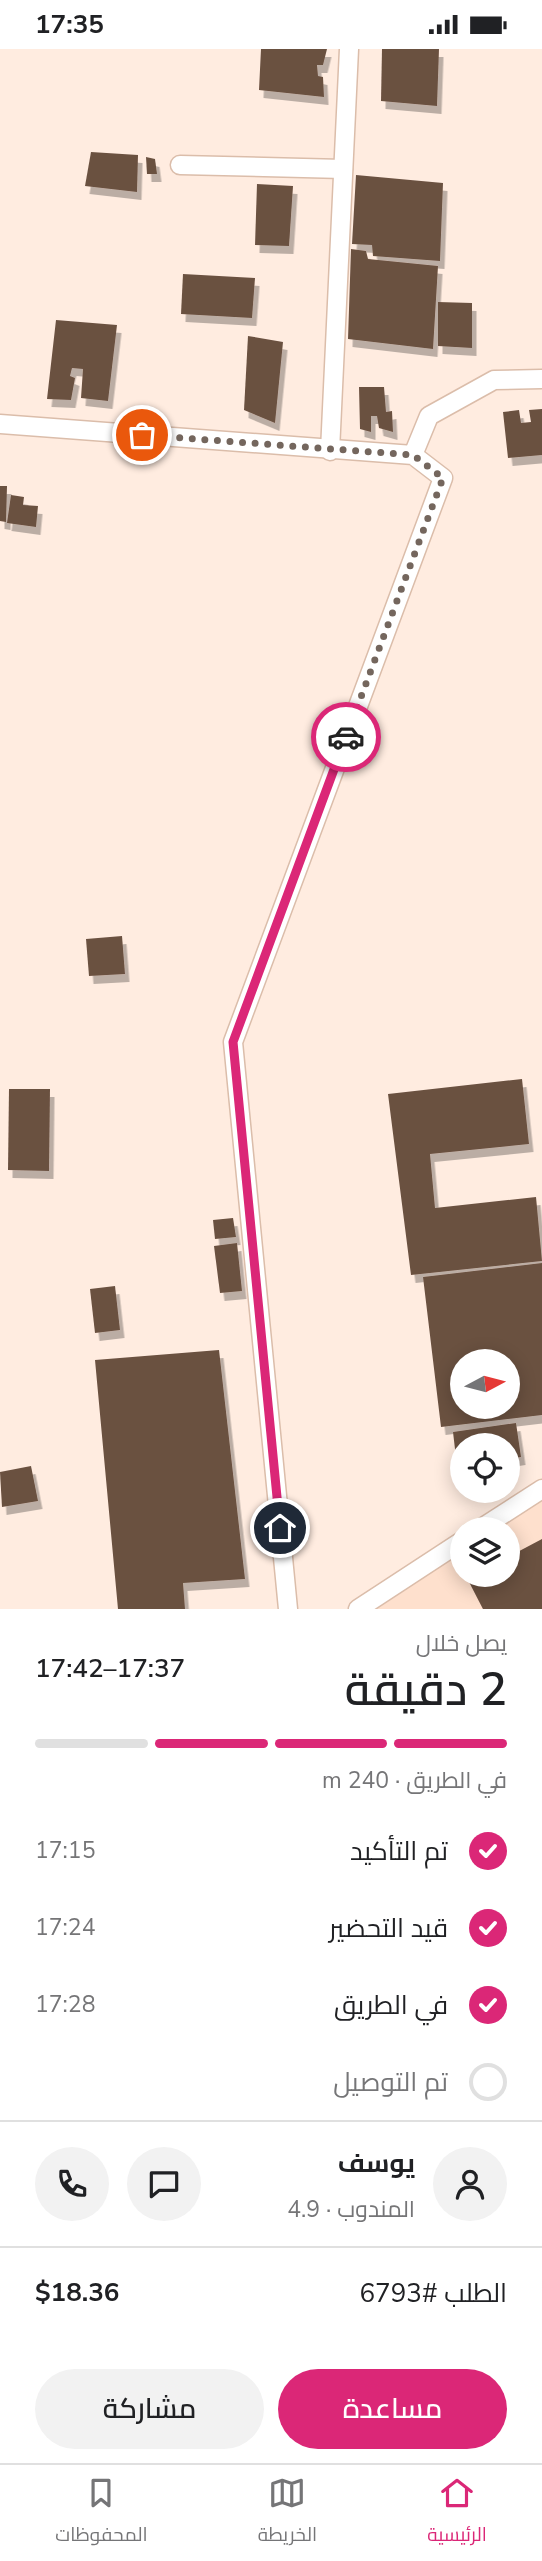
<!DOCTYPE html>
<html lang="ar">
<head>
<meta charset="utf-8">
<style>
	body { margin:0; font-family:"Nunito Sans",Cairo,sans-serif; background:#f2f2f2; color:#202124; direction:rtl; height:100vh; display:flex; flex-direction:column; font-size:26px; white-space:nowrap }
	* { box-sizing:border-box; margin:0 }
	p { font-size:23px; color:#757577 }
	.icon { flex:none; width:38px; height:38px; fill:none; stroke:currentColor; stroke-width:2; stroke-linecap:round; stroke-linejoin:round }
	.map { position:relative; height:1560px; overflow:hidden; direction:ltr }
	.drawer { display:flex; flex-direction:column; background:#fff; flex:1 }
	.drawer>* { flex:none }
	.needle { width:46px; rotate:83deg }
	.tools { position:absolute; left:450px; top:1300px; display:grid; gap:14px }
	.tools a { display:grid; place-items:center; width:70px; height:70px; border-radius:50%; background:#fff; box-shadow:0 4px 18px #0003; font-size:35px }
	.pin { position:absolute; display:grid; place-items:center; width:60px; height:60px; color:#fff; margin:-30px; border:4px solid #fff; border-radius:50%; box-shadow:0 2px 7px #0007 }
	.courier { position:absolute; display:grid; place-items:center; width:70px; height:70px; margin:-35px; border:5px solid #db2777; border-radius:50%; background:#fff; color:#222; box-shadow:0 2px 9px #0007 }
	.headline em { font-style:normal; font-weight:600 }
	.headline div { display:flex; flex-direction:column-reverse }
	.headline { display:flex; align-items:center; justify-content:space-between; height:119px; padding:0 35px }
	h1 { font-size:46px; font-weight:600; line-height:52px }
	.bar { display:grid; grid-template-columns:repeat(4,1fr); gap:10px 7px; align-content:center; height:84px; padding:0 35px }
	.bar i { height:9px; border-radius:5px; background:#e0e0e0 }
	.bar .selected { background:#db2777 }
	.bar p { grid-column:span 4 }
	.line { display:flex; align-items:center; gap:18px; padding:0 35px; border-top:2px solid #e0e0e0 }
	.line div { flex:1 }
	.round { display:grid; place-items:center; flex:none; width:74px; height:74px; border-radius:37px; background:#f2f2f2 }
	ol { padding:0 35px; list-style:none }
	li { display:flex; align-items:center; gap:21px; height:77px }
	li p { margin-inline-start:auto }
	li .icon { padding:7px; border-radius:50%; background:#db2777; color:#fff; stroke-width:4 }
	li:last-child { color:#757577 }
	li i { width:38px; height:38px; border:4px solid #e0e0e0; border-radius:50% }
	.button { display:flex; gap:14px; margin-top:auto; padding:14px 35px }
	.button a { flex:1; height:80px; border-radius:42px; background:#db2777; color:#fff; font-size:28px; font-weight:600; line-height:80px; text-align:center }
	.button a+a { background:#f2f2f2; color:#202124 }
	.status { display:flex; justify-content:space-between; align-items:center; height:49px; padding:0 35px; background:#fff; direction:ltr }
	.status svg { height:19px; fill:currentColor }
	.dock { display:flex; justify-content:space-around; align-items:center; height:98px; border-top:2px solid #e0e0e0; background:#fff; font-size:19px; color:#757577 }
	.dock a { display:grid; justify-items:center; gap:4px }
	.dock .selected { color:#db2777 }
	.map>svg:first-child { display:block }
	.built { fill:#fee0cd }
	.building { fill:#6b5141; fill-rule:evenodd; filter:url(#shadow) }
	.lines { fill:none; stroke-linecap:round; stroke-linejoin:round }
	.street-casing { stroke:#dbbdaa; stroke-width:21 }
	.street { stroke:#fff; stroke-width:18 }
	.done { stroke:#74665d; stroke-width:7; stroke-dasharray:0 12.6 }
	.route { stroke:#db2777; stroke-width:9 }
</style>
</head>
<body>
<div class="status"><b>17:35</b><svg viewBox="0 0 49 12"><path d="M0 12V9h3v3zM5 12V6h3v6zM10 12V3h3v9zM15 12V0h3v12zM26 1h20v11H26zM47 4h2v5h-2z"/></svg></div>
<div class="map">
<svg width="542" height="1560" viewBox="0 0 542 1560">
	<defs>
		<filter id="shadow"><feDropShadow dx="4.5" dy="8" stdDeviation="0" flood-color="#0004"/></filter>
	</defs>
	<rect width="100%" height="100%" fill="#ffece0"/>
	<path class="built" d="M542 1440V1560H358L462 1493V1526H508V1480H480Z"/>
	<g class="building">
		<path d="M261 0H327L323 16H317L318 27 323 28 324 48 259 41Z"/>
		<path d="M382 0H439L437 57 381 52Z"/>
		<path d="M91 103 138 106 137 143 85 137Z"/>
		<path d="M146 108 155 110 157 125H147Z"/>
		<path d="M356 126 443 134 440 212 373 207 372 196 352 195Z"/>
		<path d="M257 135 293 137 289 197 255 196Z"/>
		<path d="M351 200 366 202 368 210 438 217 433 300 348 290Z"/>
		<path d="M183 225 255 229 252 269 181 265Z"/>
		<path d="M438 253 472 254V299L438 297Z"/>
		<path d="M56 271 117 276 108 352 81 349 83 320 72 319 70 327 75 329 71 351 47 350Z"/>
		<path d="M248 287 283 293 275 374 244 361Z"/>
		<path d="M359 338H384L386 363 392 362 393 383 379 379 377 367H371V383L360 380Z"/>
		<path d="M542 360V406L508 409 503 363 519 361 521 374 531 373 529 361Z"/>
		<path d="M0 437H7L6 473 0 472Z"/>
		<path d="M11 446 24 448 23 456 38 457 36 478 7 474Z"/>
		<path d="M122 887 125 925 89 927 86 890Z"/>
		<path d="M522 1030 529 1095 430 1105 435 1159 536 1148 542 1212 411 1226 388 1045Z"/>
		<path d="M9 1040H50L49 1122 8 1121Z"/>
		<path d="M233 1169 236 1188 215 1190 213 1171Z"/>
		<path d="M237 1194 242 1242 220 1244 214 1197Z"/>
		<path d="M542 1214V1366L441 1378 423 1228ZM462 1312H508V1358H462Z"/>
		<path d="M115 1237 120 1281 95 1284 90 1240Z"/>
		<path d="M219 1301 245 1530 183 1534 185 1560H118L95 1311Z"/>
		<path d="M516 1374 521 1408 508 1410V1396H462V1416L457 1417 453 1383Z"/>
		<path d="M31 1417 38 1452 2 1458 0 1423Z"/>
		<path d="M542 1490V1560H483L467 1529 474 1526H508V1508Z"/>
	</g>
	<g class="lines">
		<g class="street-casing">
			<g id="street">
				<path d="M180 116 343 120"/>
				<path d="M0 375 413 406 443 429 233 993 288 1560"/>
				<path d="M330 402 349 0"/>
				<path d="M413 406 429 367 494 331 542 330"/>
				<path d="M480 1480 542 1440"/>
				<path d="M358 1560 462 1492"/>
			</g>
		</g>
		<use href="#street" class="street"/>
	</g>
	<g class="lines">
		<path class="done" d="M142 386 413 406 443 429 346 688"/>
		<path class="route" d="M280 1479 233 993 346 688"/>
	</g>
</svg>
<div class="tools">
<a><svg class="needle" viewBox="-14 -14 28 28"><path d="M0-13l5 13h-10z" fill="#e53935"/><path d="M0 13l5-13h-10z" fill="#757577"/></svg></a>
<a><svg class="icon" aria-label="locate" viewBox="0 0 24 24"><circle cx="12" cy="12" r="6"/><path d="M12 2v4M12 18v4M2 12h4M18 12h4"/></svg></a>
<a><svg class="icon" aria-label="layers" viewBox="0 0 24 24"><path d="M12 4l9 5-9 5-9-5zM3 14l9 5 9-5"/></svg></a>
</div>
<div class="pin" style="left:142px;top:386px;background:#ea580c"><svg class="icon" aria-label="bag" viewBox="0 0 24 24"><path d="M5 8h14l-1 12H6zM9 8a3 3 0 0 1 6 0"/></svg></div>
<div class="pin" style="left:280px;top:1479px;background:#1f2937"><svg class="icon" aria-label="home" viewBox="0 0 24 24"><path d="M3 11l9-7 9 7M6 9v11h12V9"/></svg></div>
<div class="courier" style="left:346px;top:688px"><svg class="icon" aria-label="car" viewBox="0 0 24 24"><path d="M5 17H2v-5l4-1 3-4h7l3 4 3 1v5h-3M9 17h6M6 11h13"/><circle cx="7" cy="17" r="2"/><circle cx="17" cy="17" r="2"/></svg></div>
</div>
<section class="drawer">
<div class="headline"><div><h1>2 دقيقة</h1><p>يصل خلال</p></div><em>17:37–17:42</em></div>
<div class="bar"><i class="selected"></i><i class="selected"></i><i class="selected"></i><i></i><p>في الطريق · 240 m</p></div>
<ol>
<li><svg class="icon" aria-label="check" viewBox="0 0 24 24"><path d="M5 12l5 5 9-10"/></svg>تم التأكيد<p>17:15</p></li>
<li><svg class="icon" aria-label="check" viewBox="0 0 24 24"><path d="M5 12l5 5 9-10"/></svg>قيد التحضير<p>17:24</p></li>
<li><svg class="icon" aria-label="check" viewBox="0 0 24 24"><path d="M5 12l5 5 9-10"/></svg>في الطريق<p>17:28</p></li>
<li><i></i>تم التوصيل</li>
</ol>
<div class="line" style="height:126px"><a class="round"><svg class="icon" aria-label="person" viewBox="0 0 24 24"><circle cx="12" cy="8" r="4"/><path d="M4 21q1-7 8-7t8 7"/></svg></a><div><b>يوسف</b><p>المندوب · 4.9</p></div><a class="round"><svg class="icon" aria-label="chat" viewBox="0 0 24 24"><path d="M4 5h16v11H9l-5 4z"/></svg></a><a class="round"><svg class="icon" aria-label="phone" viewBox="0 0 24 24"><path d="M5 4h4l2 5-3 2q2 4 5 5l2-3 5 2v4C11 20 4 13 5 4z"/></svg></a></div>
<div class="line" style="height:91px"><div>الطلب #6793</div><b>$18.36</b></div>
<div class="button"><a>مساعدة</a><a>مشاركة</a></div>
</section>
<nav class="dock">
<a class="selected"><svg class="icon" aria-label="home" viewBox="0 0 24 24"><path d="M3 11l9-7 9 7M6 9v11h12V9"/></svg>الرئيسية</a>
<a><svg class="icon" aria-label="map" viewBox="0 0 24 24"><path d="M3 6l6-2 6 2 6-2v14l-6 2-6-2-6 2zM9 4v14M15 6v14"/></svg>الخريطة</a>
<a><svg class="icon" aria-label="saved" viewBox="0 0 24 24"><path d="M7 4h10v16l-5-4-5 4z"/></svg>المحفوظات</a>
</nav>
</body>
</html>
